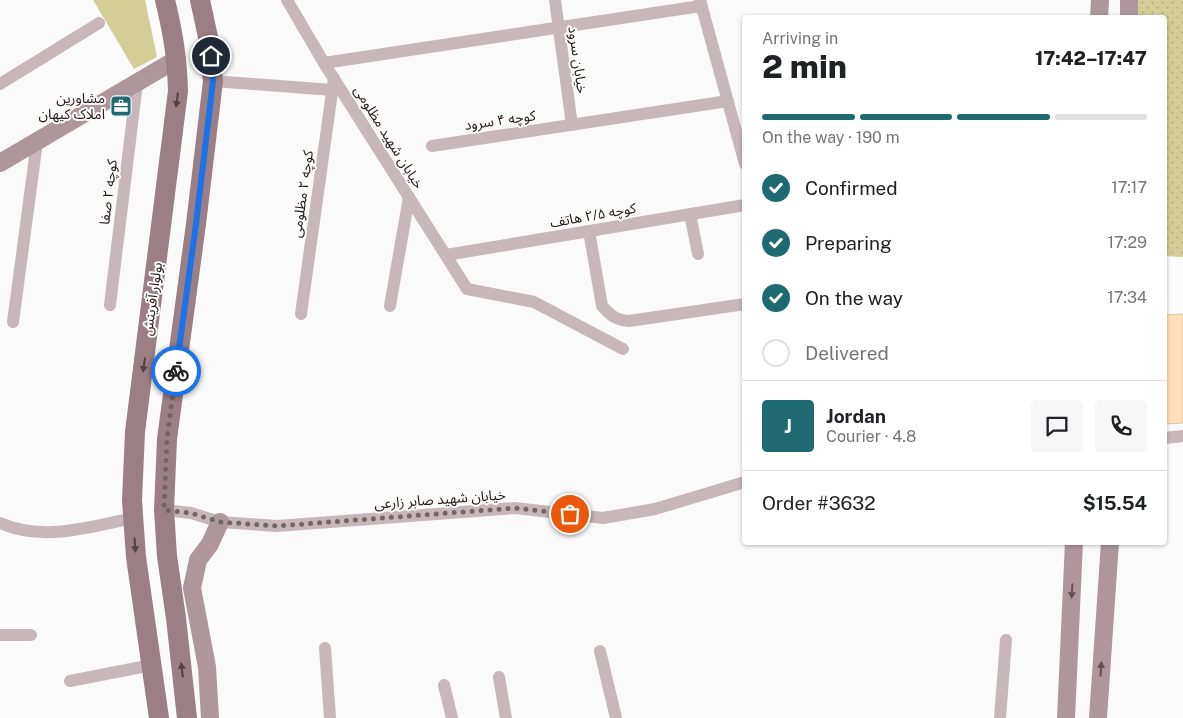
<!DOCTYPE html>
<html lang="en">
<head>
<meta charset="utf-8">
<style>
	body { margin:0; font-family:"Public Sans","Noto Sans Arabic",sans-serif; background:#f6f6f6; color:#202124; height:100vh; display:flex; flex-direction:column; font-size:19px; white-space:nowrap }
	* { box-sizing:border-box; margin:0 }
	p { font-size:16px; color:#757577 }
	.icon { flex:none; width:28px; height:28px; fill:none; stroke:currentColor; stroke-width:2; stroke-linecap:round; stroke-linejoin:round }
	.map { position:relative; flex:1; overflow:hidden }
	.details { position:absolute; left:742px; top:15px; width:425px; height:530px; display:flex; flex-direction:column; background:#fff; border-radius:5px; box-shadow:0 1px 4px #0004 }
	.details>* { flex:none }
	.pin { position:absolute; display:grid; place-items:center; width:42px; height:42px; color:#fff; margin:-21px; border:2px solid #fff; border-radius:50%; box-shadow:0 1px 5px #0007 }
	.courier { position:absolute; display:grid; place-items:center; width:50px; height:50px; margin:-25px; border:4px solid #1a73e8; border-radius:50%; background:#fff; color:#222; box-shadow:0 1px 6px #0007 }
	.overview em { font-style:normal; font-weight:800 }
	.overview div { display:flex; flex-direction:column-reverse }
	.overview { display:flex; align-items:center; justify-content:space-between; height:85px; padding:0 20px }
	h1 { font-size:32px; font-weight:800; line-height:38px }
	.bar { display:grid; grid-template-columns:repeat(4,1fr); gap:8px 5px; align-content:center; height:60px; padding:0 20px }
	.bar i { height:6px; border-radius:4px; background:#e0e0e0 }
	.bar .active { background:#1e6972 }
	.bar p { grid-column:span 4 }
	.line { display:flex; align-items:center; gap:12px; padding:0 20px; border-top:1px solid #e0e0e0 }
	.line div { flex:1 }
	.round { display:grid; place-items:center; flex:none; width:52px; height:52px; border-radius:5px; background:#f6f6f6 }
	ol { padding:0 20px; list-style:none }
	li { display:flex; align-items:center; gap:15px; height:55px }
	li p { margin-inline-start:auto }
	li .icon { padding:5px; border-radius:50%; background:#1e6972; color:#fff; stroke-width:4 }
	li:last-child { color:#757577 }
	li i { width:28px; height:28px; border:2px solid #e0e0e0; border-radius:50% }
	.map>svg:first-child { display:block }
	.green { fill:#d2ce96 }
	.park { fill:url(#park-dots) }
	.building { fill:#ffdfb9; stroke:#d9c3a9 }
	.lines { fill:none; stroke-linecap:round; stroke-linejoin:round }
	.street { stroke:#c7b7ba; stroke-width:12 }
	.secondary { stroke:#ae969b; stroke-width:18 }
	.primary { stroke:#9b7f85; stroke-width:20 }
	.oneway { fill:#544142 }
	.oneway2 { fill:#635151 }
	.done { stroke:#706765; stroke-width:5; stroke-dasharray:0 9 }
	.route { stroke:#1a73e8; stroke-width:6 }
	.labels { text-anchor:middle; stroke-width:4; stroke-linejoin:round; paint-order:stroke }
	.street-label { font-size:14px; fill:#251815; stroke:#fafafa }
	.poi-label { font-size:14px; fill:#251815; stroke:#fafafa; text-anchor:end }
</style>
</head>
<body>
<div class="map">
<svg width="1183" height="718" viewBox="0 0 1183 718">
	<defs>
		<pattern id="park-dots" width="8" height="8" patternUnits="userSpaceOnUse" patternTransform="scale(1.25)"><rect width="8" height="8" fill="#d2ce96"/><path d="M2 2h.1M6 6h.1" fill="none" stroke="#b4b080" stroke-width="1.8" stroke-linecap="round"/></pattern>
	</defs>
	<rect width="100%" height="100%" fill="#fafafa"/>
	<path class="green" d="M93 0H145L157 57 134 69Z"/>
	<path class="park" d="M1138 0H1183V257L1165 256V18H1137Z"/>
	<path class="building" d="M1183 314V423L1165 424V315Z"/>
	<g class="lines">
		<g class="street">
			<path d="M287 0 324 63 467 289 534 302 623 349"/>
			<path d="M555 0 572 125"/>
			<path d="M700 0 745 164"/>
			<path d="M324 63 701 6"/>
			<path d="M213 81 332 90"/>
			<path d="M0 84 99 23"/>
			<path d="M432 146 728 101"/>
			<path d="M690 214 698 254"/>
			<path d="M589 231 602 306C611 316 616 320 629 321L745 304"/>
			<path d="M446 255 745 205"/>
			<path d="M110 305 137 83"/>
			<path d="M390 306 409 197"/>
			<path d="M301 314 334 78"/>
			<path d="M13 322 37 142"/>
			<path d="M1165 438 1183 436"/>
			<path d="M164 510 191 513 220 522 277 526 515 508 603 518 655 509 745 482"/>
			<path d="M0 523C42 542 91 527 133 518"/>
			<path d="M0 635H31"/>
			<path d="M325 648 330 718"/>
			<path d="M600 651 616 718"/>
			<path d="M499 677 506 718"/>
			<path d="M70 681 152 665"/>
			<path d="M444 685 452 718"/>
			<path d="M1000 718 1006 640"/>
		</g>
		<g class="secondary">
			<path d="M1099 18 1100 0"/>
			<path d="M1129 18V0"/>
			<path d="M0 163 177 59"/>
			<path d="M210 718 207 667 192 588 198 560 210 544 220 522"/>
			<path d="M1066 718 1074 542"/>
			<path d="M1098 718 1110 542"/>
		</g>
		<g class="primary">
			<path d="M159 718 136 557 132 500 135 432 178 91C177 57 173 33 165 0"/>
			<path d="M187 718 176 618 167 556 164 510 167 439 196 224 213 81 208 37 200 0"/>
		</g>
	</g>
	<defs><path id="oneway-solid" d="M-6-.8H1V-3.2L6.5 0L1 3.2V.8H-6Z" transform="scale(1.25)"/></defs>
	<g class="oneway">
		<use href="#oneway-solid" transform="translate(177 100) rotate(97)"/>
		<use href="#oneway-solid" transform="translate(144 365) rotate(98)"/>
		<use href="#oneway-solid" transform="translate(135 545) rotate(86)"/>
		<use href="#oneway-solid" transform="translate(182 670) rotate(-97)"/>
	</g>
	<g class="oneway2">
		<use href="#oneway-solid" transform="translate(1072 591) rotate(93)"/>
		<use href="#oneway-solid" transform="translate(1101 669) rotate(-86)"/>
	</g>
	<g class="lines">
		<path class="done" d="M176 371 167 438 164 510 191 513 220 522 277 526 515 508 570 514"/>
		<path class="route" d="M176 371 196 224 213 81 211 56"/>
	</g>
	<defs>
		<g id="office-square" transform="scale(1.125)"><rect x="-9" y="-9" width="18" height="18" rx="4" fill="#1e6972" stroke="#fafafa"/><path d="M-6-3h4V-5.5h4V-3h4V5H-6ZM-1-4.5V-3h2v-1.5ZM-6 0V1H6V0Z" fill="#fff"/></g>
	</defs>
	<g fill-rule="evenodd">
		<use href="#office-square" x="121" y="106"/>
	</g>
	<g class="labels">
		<g class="street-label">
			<text transform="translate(578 60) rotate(82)" y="5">خیابان سرود</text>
			<text transform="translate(500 120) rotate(-8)" y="5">کوچه ۴ سرود</text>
			<text transform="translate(389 137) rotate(58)" y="5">خیابان شهید مظلومی</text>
			<text transform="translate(108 192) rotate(-83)" y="5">کوچه ۲ صفا</text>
			<text transform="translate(302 194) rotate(-82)" y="5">کوچه ۲ مظلومی</text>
			<text transform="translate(593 215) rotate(-10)" y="5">کوچه ۲/۵ هاتف</text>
			<text transform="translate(152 299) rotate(-82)" y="5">بولوار آفرینش</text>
			<text transform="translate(440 499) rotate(-4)" y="5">خیابان شهید صابر زارعی</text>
		</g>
		<g class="poi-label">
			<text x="105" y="103">مشاورین<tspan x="105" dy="16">املاک کیهان</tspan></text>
		</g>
	</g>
</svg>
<div class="pin" style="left:570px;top:514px;background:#ea580c"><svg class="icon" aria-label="bag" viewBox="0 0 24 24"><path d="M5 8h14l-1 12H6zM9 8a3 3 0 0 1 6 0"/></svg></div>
<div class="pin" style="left:211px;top:56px;background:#1f2937"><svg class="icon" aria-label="home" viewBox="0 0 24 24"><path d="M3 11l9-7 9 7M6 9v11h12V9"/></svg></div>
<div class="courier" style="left:176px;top:371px"><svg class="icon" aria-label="bike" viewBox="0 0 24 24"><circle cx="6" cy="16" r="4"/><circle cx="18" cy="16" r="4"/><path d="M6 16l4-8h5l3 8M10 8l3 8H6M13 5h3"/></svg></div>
<section class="details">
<div class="overview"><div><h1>2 min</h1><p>Arriving in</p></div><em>17:42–17:47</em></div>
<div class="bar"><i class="active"></i><i class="active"></i><i class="active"></i><i></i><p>On the way · 190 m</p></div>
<ol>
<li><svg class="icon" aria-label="check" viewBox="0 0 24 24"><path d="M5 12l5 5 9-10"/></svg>Confirmed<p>17:17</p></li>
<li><svg class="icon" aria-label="check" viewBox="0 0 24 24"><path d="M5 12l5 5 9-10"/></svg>Preparing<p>17:29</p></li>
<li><svg class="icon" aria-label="check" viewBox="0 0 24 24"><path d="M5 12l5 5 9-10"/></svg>On the way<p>17:34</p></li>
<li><i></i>Delivered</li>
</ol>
<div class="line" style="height:90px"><b class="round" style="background:#1e6972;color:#fff">J</b><div><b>Jordan</b><p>Courier · 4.8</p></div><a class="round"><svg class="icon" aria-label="chat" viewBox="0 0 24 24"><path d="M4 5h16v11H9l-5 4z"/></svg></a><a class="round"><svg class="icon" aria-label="phone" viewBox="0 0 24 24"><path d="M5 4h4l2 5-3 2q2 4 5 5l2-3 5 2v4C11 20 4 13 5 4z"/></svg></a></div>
<div class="line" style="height:65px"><div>Order #3632</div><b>$15.54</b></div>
</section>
</div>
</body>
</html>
